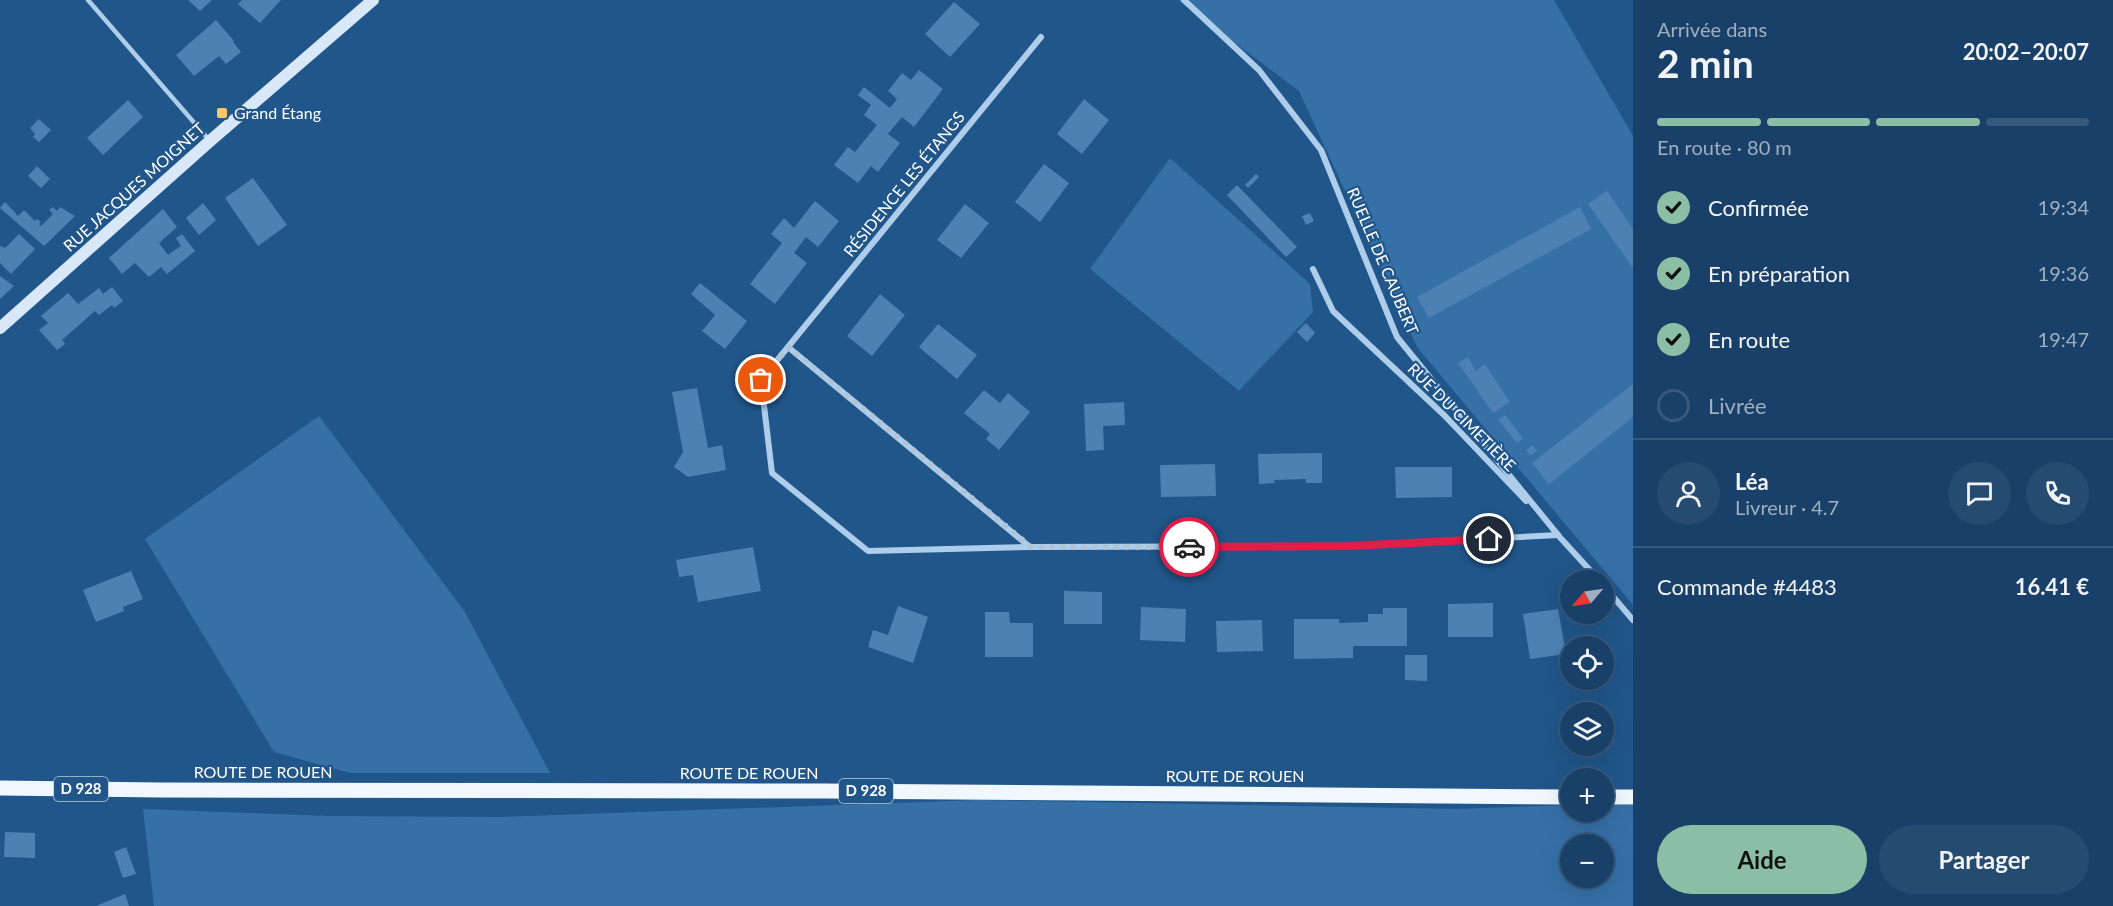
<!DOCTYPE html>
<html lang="fr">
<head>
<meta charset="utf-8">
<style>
	body { margin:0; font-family:Lato,sans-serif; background:#264b71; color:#f1f3f6; height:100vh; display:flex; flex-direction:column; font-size:22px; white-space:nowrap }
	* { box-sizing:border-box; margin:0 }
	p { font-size:20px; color:#9fafc0 }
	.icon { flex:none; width:33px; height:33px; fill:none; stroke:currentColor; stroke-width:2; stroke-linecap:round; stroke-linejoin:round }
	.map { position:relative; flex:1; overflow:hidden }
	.panel { display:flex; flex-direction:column; background:#194068; width:480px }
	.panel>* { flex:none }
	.needle { width:39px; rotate:241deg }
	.fabs { position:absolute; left:1560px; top:570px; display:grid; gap:12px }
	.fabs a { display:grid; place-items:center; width:54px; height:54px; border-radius:50%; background:#194068; box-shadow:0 6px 24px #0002,0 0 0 2px #37597c; font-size:30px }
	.pin { position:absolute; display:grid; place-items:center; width:51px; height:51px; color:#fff; margin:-26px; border:3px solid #fff; border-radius:50%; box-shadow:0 2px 6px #0007 }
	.courier { position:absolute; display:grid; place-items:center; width:60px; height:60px; margin:-30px; border:4px solid #e11d48; border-radius:50%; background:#fff; color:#222; box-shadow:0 2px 8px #0007 }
	.head em { font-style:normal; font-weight:700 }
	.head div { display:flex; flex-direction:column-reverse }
	.head { display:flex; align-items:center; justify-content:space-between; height:102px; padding:0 24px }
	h1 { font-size:39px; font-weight:700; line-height:45px }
	.bar { display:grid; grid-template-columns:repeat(4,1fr); gap:9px 6px; align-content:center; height:72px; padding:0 24px }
	.bar i { height:8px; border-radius:4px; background:#37597c }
	.bar .active { background:#8abfa5 }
	.bar p { grid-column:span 4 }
	.line { display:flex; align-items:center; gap:15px; padding:0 24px; border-top:2px solid #37597c }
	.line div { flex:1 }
	.round { display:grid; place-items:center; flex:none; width:63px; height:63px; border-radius:32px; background:#264b71 }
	ol { padding:0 24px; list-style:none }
	li { display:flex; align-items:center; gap:18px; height:66px }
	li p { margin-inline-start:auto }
	li .icon { padding:6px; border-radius:50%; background:#8abfa5; color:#111; stroke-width:4 }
	li:last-child { color:#9fafc0 }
	li i { width:33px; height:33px; border:3px solid #37597c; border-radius:50% }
	.action { display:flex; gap:12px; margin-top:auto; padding:12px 24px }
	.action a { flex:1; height:69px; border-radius:36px; background:#8abfa5; color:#111; font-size:24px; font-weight:700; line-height:69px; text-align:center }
	.action a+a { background:#264b71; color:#f1f3f6 }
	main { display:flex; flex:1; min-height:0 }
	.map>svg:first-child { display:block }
	.green { fill:#3570a7; fill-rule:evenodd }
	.building { fill:#4e81b3 }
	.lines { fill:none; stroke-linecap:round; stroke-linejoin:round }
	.lane { stroke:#adcdeb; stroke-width:4.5 }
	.street { stroke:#adcdeb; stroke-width:6 }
	.secondary { stroke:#d8e8f8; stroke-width:12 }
	.primary { stroke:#f1f7fe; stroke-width:15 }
	.done { stroke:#b1c4d6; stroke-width:6; stroke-dasharray:0 10.8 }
	.route { stroke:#e11d48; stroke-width:8 }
	.poi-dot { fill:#f7c66e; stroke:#21568a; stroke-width:2 }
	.labels { text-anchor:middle; stroke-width:4.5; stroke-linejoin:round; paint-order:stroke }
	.shield { fill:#21568a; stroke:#bcccdc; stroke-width:1.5 }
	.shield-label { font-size:15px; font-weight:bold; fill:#fff }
	.poi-label { font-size:16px; fill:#fff; stroke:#21568a; text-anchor:start }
	.street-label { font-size:16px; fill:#fff; stroke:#21568a }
</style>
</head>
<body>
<main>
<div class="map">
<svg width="1633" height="906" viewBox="0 0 1633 906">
	<rect width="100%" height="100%" fill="#21568a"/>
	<g class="green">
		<path d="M1178 0H1554L1633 136V605L1417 347 1299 91Z"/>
		<path d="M1170 158 1310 284 1313 312 1239 391 1090 269Z"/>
		<path d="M319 416 465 612 550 773H350L274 752 145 539Z"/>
		<path d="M978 800 1457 809 1570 805V812H1604V805H1633V906H154L143 809 331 816 500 817ZM1604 844V878H1570V844Z"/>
	</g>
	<g class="building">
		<path d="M188 0H212L200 11Z"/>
		<path d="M242 0H281L260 23 238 4Z"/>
		<path d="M954 2 980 24 950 57 925 34Z"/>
		<path d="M216 20 234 41 233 42 241 52 226 64 219 56 194 76 176 55Z"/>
		<path d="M919 70 943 89 914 127 902 117 888 134 900 143 878 172 871 166 858 183 834 165 848 147 855 152 877 125 864 115 871 105 858 95 864 87 890 108 897 99 888 91 902 73 911 80Z"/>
		<path d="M1084 99 1109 120 1082 154 1057 134Z"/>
		<path d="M128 100 143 117 103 155 87 138Z"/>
		<path d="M39 119 51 130 39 142 33 137 35 134 30 128Z"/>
		<path d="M1044 164 1069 183 1040 222 1015 202Z"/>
		<path d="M37 166 50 179 41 188 28 176Z"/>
		<path d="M1256 174 1259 177 1248 188 1245 185Z"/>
		<path d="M253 178 287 225 258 246 225 198Z"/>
		<path d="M1237 185 1297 247 1286 257 1227 195Z"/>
		<path d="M1607 191 1633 229V268L1588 204Z"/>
		<path d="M815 201 839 221 818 247 806 237 794 253 807 263 775 304 750 284 782 243 771 234 784 218 794 228Z"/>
		<path d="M5 202 18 216 24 210 35 221 37 219 41 222 39 224 41 226 53 214 49 210 53 207 57 211 60 207 75 216 44 246 0 208Z"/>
		<path d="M203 203 216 220 199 235 186 218Z"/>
		<path d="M965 204 989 223 961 258 937 240Z"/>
		<path d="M1580 207 1591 229 1429 318 1417 297Z"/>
		<path d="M163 209 177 227 159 243 168 255 181 246 176 238 182 234 195 251 167 274 161 267 149 277 135 263 122 274 109 258Z"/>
		<path d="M1310 213 1314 221 1306 225 1302 216Z"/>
		<path d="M19 234 35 249 11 274 0 263V246L5 248Z"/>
		<path d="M0 276 14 286 0 299Z"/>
		<path d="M700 283 747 321 725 349 702 331 715 315 691 294Z"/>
		<path d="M112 287 123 301 114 308 112 305 99 315 95 311 62 340 65 344 57 350 39 330 48 323 41 316 68 293 78 304 99 288 103 294Z"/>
		<path d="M880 294 905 315 872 356 847 336Z"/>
		<path d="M1306 323 1315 333 1307 342 1297 332Z"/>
		<path d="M938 324 977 355 957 379 919 347Z"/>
		<path d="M1468 357 1476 371 1485 364 1510 402 1493 413 1458 363Z"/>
		<path d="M1633 384V417L1549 484 1532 463Z"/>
		<path d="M697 388 708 448 722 445 726 470 688 477 674 467 683 452 672 392Z"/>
		<path d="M984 390 1000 403 1008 393 1030 412 999 450 986 439 990 434 964 413Z"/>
		<path d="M1124 402 1125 425 1103 426 1104 450 1086 451 1084 404Z"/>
		<path d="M1505 415 1523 438 1517 443 1498 420Z"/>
		<path d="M1533 445 1537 451 1530 456 1526 450Z"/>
		<path d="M1322 453V483H1306V479L1274 480 1275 483 1259 484 1258 454Z"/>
		<path d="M1215 464 1216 496 1161 497 1160 465Z"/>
		<path d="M1395 467H1452V497L1396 498Z"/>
		<path d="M753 547 761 591 698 602 693 575 679 577 676 560Z"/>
		<path d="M131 571 143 599 123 607 124 611 96 622 83 590Z"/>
		<path d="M1064 591 1102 592V624H1064Z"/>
		<path d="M1493 603V637H1448V604Z"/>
		<path d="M898 606 928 617 913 663 868 647 873 630 888 635Z"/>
		<path d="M1141 607 1186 609 1185 642 1140 640Z"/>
		<path d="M1383 608H1407V646H1353V658L1294 659V619H1339V623L1368 622V614H1383Z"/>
		<path d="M1558 609 1566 654 1530 659 1523 614Z"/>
		<path d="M985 612H1009L1010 623H1033V657H985Z"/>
		<path d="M1262 620 1263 651 1217 652 1216 621Z"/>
		<path d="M1405 655H1427V681L1405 680Z"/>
		<path d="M5 832 35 833V858L4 857Z"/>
		<path d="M126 847 136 874 123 878 114 852Z"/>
		<path d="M125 894 129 906H96Z"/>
	</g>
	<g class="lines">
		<path class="lane" d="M88 0 210 141"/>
		<g class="street">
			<path d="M1184 0 1259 70 1321 150 1397 337 1558 535"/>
			<path d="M1041 37 761 380 772 473 868 551 1031 547 1351 546 1558 535"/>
			<path d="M1313 269 1333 311 1444 415 1526 501"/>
			<path d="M788 347 1030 547"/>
			<path d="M1555 532 1599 580"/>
			<path d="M1604 586 1633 620"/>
		</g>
		<path class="secondary" d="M0 328 210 141 373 0"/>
		<g class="primary">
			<path d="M0 788 161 790 823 791 1570 797"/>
			<path d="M1604 797H1633"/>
		</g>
	</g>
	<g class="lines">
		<path class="done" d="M761 380 788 347 1031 547H1189"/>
		<path class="route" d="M1189 547 1351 546 1489 539"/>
	</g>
	<rect class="poi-dot" x="216" y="107" width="12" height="12" rx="3"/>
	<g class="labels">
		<g class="shield">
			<rect x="54" y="777" width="54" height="24" rx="4.5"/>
			<rect x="839" y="779" width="54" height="24" rx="4.5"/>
		</g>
		<g class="shield-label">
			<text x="81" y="794">D 928</text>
			<text x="866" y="796">D 928</text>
		</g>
		<g class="poi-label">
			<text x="234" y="119">Grand Étang</text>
		</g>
		<g class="street-label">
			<text transform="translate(904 184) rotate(-51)" y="6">RÉSIDENCE LES ÉTANGS</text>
			<text transform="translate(134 187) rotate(-42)" y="6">RUE JACQUES MOIGNET</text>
			<text transform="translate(1383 261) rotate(67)" y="6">RUELLE DE CAUBERT</text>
			<text transform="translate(1462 417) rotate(45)" y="6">RUE DU CIMETIÈRE</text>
			<text x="263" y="778">ROUTE DE ROUEN</text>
			<text x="749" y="779">ROUTE DE ROUEN</text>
			<text x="1235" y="782">ROUTE DE ROUEN</text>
		</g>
	</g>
</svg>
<div class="fabs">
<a><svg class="needle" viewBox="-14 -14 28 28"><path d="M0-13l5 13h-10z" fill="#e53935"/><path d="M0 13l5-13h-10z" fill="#9fafc0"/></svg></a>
<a><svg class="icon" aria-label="locate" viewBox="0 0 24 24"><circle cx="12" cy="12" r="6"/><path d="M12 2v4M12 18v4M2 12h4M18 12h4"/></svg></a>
<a><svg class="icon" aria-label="layers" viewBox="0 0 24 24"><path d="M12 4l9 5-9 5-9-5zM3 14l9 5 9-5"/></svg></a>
<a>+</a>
<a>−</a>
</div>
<div class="pin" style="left:761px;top:380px;background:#ea580c"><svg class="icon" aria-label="bag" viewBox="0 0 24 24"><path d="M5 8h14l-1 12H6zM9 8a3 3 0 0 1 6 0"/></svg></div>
<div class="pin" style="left:1489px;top:539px;background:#1f2937"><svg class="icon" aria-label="home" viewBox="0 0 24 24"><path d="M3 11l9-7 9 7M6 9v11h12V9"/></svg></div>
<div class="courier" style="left:1189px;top:547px"><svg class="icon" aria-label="car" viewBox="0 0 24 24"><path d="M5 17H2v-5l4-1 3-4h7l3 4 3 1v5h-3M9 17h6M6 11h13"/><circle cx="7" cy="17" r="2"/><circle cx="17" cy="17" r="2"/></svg></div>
</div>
<section class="panel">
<div class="head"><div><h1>2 min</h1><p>Arrivée dans</p></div><em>20:02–20:07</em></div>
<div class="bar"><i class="active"></i><i class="active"></i><i class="active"></i><i></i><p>En route · 80 m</p></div>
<ol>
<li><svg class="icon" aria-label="check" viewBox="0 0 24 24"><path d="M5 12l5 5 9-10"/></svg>Confirmée<p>19:34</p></li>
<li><svg class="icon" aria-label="check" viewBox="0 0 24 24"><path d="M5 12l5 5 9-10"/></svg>En préparation<p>19:36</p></li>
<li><svg class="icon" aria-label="check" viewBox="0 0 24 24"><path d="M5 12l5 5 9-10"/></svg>En route<p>19:47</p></li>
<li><i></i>Livrée</li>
</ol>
<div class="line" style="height:108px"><a class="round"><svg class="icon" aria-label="person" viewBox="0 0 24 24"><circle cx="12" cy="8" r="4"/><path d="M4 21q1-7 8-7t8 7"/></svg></a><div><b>Léa</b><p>Livreur · 4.7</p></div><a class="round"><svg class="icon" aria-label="chat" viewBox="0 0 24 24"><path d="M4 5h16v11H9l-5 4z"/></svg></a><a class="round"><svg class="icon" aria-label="phone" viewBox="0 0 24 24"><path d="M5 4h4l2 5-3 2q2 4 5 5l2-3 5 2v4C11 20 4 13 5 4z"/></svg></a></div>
<div class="line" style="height:78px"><div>Commande #4483</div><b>16.41 €</b></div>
<div class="action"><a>Aide</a><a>Partager</a></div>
</section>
</main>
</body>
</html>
